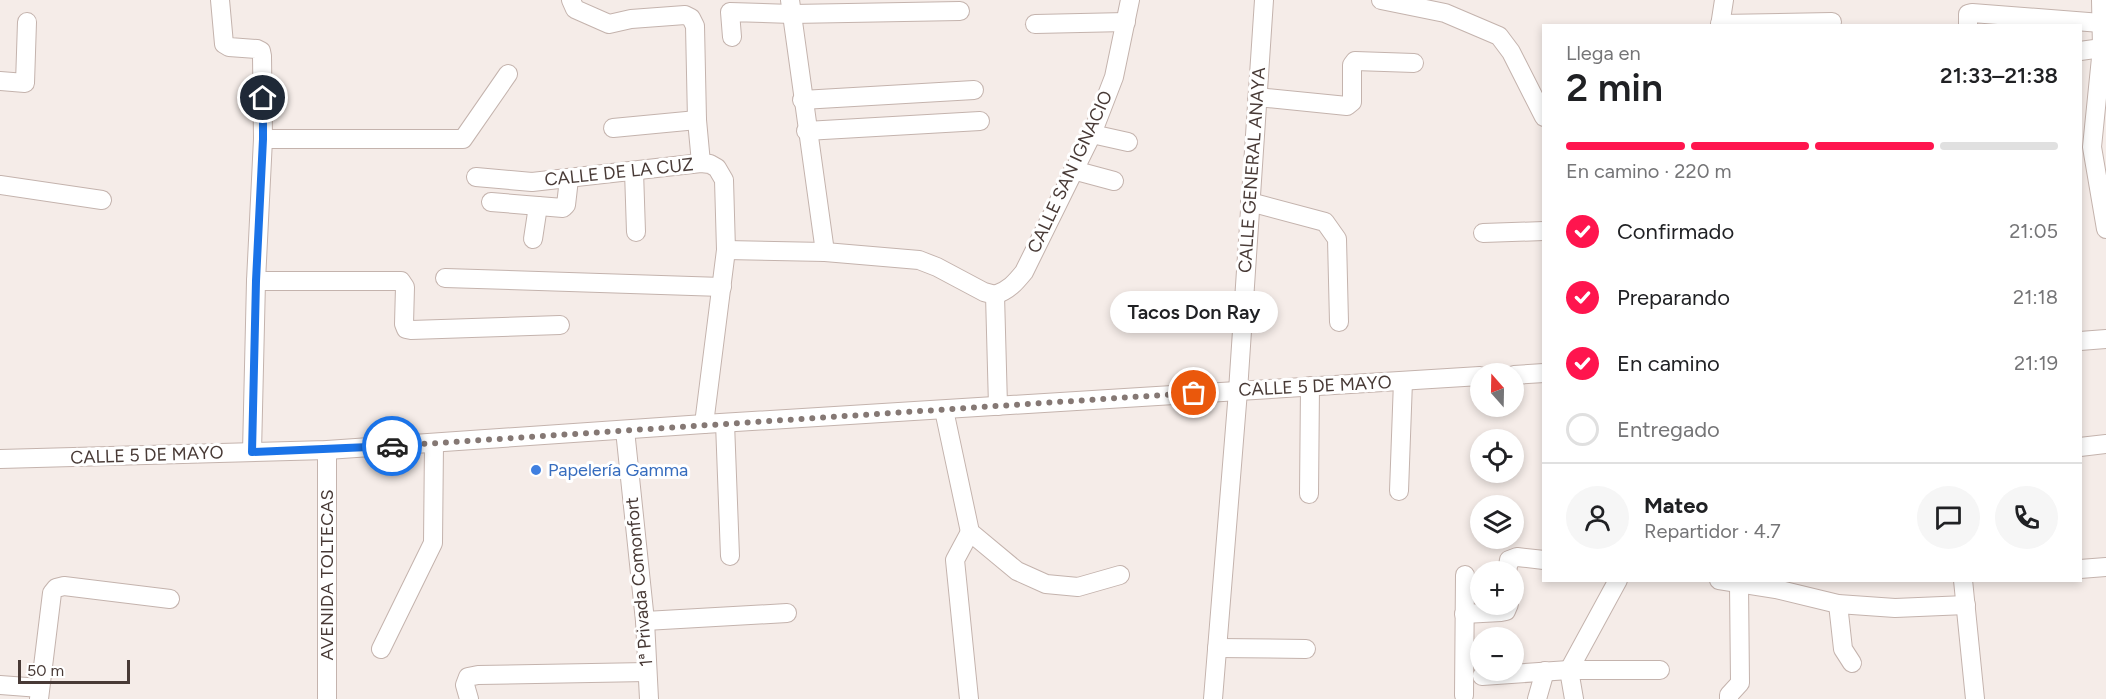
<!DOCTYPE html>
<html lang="es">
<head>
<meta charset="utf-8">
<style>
	body { margin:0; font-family:Figtree,sans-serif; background:#f6f6f6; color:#202124; height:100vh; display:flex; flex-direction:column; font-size:22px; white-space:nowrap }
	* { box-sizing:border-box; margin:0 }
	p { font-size:20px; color:#757577 }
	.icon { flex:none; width:33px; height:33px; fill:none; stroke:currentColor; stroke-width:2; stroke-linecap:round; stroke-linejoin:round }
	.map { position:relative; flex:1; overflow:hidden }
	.drawer { position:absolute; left:1542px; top:24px; width:540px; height:558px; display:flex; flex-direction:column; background:#fff; border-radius:0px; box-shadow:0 3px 9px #0003 }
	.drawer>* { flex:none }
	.needle { width:39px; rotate:340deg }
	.buttons { position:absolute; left:1470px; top:363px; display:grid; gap:12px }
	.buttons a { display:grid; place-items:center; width:54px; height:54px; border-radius:50%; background:#fff; box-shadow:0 3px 9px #0003; font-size:30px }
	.scale { position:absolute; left:18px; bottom:15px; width:112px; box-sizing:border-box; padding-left:6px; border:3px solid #483a36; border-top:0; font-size:16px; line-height:21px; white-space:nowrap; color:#483a36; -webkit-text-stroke:4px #fff; paint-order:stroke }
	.pin { position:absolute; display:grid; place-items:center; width:51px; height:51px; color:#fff; margin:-26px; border:3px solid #fff; border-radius:50%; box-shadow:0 2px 6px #0007 }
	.courier { position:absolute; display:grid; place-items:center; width:60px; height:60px; margin:-30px; border:4px solid #1a73e8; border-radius:50%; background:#fff; color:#222; box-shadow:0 2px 8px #0007 }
	.bubble { position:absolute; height:42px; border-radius:21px; background:#fff; box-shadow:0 3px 9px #0003; font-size:20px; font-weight:600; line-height:42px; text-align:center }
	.summary em { font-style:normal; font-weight:600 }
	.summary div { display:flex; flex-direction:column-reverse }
	.summary { display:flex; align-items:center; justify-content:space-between; height:102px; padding:0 24px }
	h1 { font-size:39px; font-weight:600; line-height:45px }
	.bar { display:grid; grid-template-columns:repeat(4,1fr); gap:9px 6px; align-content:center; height:72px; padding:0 24px }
	.bar i { height:8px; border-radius:4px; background:#e0e0e0 }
	.bar .active { background:#ff154e }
	.bar p { grid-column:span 4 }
	.line { display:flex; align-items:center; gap:15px; padding:0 24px; border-top:2px solid #e0e0e0 }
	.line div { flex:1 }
	.round { display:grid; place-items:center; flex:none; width:63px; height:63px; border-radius:32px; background:#f6f6f6 }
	ol { padding:0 24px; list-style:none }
	li { display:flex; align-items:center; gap:18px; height:66px }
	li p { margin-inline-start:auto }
	li .icon { padding:6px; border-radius:50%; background:#ff154e; color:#fff; stroke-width:4 }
	li:last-child { color:#757577 }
	li i { width:33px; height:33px; border:3px solid #e0e0e0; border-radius:50% }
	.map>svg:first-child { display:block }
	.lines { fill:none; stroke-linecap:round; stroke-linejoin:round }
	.minor-casing { stroke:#c4b3ad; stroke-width:20 }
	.minor { stroke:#fff; stroke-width:18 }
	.done { stroke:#857874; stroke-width:6; stroke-dasharray:0 10.8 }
	.route { stroke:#1a73e8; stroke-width:8 }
	.shop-dot { fill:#3f7fe0; stroke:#fff; stroke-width:2 }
	.labels { text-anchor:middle; stroke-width:6; stroke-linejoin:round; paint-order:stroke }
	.street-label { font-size:18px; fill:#483a36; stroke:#fff }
	.shop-label { font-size:18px; fill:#366cbe; stroke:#fff; text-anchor:start }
</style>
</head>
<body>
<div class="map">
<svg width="2106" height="699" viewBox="0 0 2106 699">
	<rect width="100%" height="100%" fill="#f5ece8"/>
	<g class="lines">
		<g class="minor-casing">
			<g id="minor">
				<path d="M220 0 224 44 229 47 257 49 261 51 262 56 263 139 256 281 252 452"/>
				<path d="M571 0 575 9 609 24 631 19 685 15 691 18 695 26 697 120 701 163"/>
				<path d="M790 0 825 252"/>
				<path d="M1381 0 1445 13 1499 36 1511 52 1544 117"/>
				<path d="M2101 0 2102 48 2092 147 2106 229"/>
				<path d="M1035 24 1126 22"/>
				<path d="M1720 24 1832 22"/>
				<path d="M1720 26 1724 0"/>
				<path d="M1968 26V14L1972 13 2101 23"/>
				<path d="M732 37 730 12 792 14 960 11"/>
				<path d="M2080 51 2102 48"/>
				<path d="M0 81 25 83 27 22"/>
				<path d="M1257 97 1347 106 1352 102V65L1355 61 1414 63"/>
				<path d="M802 100 974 90"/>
				<path d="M613 128 697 120"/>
				<path d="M806 131 980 121"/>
				<path d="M1092 134 1128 142"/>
				<path d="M263 139H463L508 74"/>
				<path d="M1073 170 1114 181"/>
				<path d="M634 171 636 232"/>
				<path d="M476 177 532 182 701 163 710 164 717 168 724 180 726 250 704 424"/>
				<path d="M0 185 102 200"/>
				<path d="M491 202 563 208 566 205 569 179"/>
				<path d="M1250 202 1325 222 1337 239 1339 322"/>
				<path d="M1483 233 1544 231"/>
				<path d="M533 239 538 206"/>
				<path d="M726 250 825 252 919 260 937 267 984 292 995 295 998 406"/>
				<path d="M445 278 722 287"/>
				<path d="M256 281H401L405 287 404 324 406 329 411 330 560 325"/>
				<path d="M995 295C1009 290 1015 283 1024 272L1092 134 1114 77 1130 0"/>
				<path d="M2080 341 2106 339"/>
				<path d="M1514 375 1544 373"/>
				<path d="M944 410 970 532 1017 571 1046 584 1078 587 1120 575"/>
				<path d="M725 423 730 556"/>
				<path d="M625 430 645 621 649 699"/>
				<path d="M2080 447 2106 444"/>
				<path d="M327 450V699"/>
				<path d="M0 459 327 450 704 424 1480 376"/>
				<path d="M1399 491 1403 381"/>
				<path d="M1309 494 1310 386"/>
				<path d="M2080 569 2106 567"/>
				<path d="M1507 572 1509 560 1517 557 1544 560"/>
				<path d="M1719 580 1776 589 1838 604 1895 608 1966 605"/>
				<path d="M1963 580 1975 699"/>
				<path d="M1838 604 1843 649 1852 663"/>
				<path d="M1464 614 1501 612 1506 611 1509 604"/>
				<path d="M645 621 787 613"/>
				<path d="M1217 648 1306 649"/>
				<path d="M381 649 433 543 434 444"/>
				<path d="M1482 676 1569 670H1660"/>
				<path d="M0 685 40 688"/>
				<path d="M1464 695 1465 575"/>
				<path d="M39 699 52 593 56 588 64 586 170 599"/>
				<path d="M469 699 465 685 468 677 478 675 647 672"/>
				<path d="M969 699 955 560 970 532"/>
				<path d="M1213 699 1238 391 1264 0"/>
				<path d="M1537 699 1545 671"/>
				<path d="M1574 699 1569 670 1618 580"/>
				<path d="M1729 699V695L1740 683 1739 584"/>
			</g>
		</g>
		<use href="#minor" class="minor"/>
	</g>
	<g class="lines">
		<path class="done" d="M392 446 1194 393"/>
		<path class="route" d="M263 98V139L256 281 252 452 392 446"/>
	</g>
	<circle class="shop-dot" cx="536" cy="470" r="6"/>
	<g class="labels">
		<g class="street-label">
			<text transform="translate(1252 170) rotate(-86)" y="6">CALLE GENERAL ANAYA</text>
			<text transform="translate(619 172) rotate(-6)" y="6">CALLE DE LA CUZ</text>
			<text transform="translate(1070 172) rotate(-65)" y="6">CALLE SAN IGNACIO</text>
			<text transform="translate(1315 386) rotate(-3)" y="6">CALLE 5 DE MAYO</text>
			<text transform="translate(147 455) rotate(-2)" y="6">CALLE 5 DE MAYO</text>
			<text transform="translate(327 575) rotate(-90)" y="6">AVENIDA TOLTECAS</text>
			<text transform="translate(639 582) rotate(-95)" y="6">1ª Privada Comonfort</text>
		</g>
		<g class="shop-label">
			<text x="548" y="476">Papelería Gamma</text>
		</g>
	</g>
</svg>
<div class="buttons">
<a><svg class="needle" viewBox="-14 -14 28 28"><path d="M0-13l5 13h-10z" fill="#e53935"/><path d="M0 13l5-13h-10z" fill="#757577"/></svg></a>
<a><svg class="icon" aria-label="locate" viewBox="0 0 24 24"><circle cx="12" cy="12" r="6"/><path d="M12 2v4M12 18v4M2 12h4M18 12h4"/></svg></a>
<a><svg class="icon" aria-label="layers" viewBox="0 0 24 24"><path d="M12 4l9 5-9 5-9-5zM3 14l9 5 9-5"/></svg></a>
<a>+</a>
<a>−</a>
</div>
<div class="scale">50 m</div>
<div class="pin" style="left:1194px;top:393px;background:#ea580c"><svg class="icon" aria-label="bag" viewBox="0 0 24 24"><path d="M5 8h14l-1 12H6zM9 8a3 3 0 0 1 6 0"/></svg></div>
<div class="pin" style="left:263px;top:98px;background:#1f2937"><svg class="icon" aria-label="home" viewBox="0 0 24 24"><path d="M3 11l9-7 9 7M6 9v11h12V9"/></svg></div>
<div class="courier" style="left:392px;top:446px"><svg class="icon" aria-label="car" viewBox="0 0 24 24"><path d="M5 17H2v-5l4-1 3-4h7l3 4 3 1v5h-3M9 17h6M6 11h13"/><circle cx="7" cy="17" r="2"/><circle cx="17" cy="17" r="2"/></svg></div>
<div class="bubble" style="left:1110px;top:291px;width:168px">Tacos Don Ray</div>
<section class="drawer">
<div class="summary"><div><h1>2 min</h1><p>Llega en</p></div><em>21:33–21:38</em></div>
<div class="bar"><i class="active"></i><i class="active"></i><i class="active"></i><i></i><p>En camino · 220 m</p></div>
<ol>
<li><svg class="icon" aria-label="check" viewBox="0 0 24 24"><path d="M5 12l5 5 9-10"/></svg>Confirmado<p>21:05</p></li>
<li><svg class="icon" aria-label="check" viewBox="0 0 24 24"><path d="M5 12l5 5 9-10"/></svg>Preparando<p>21:18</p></li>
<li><svg class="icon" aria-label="check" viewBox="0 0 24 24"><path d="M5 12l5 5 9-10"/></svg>En camino<p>21:19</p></li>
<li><i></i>Entregado</li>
</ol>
<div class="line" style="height:108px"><a class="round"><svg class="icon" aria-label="person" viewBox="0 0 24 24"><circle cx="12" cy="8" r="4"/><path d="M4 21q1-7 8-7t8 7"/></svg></a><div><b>Mateo</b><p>Repartidor · 4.7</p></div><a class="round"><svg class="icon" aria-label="chat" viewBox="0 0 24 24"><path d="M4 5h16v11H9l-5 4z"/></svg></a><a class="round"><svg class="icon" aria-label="phone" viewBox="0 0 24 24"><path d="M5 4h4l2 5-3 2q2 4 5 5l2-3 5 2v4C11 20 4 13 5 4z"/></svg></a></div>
</section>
</div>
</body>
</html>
